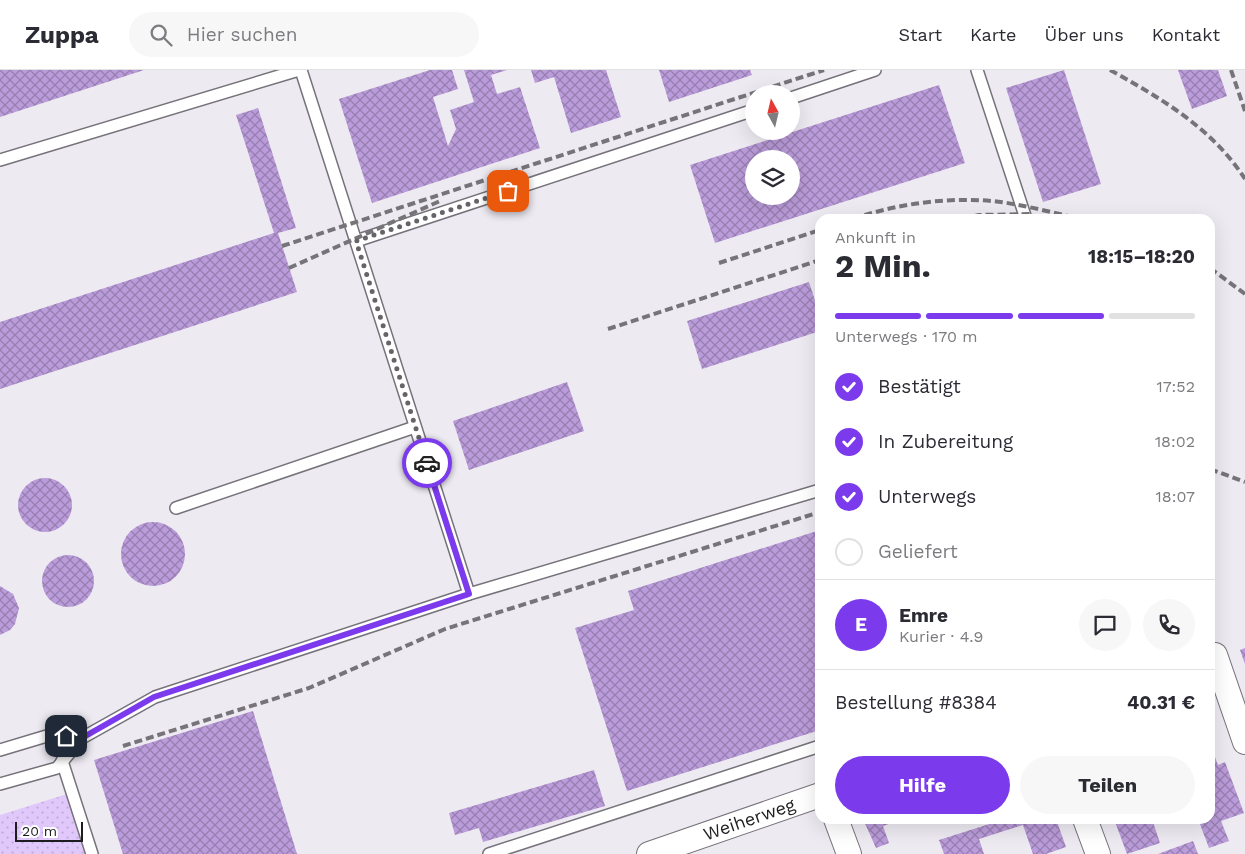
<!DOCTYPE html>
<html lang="de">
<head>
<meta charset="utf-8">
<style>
	body { margin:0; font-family:"Work Sans",sans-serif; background:#f7f7f7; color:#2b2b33; height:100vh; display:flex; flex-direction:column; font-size:19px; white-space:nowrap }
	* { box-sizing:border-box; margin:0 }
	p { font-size:16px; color:#7c7c81 }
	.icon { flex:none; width:28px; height:28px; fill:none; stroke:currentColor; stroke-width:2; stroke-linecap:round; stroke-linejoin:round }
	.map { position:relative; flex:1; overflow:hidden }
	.drawer { position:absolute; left:815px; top:144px; width:400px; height:610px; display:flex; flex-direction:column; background:#fff; border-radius:15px; box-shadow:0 5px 20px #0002 }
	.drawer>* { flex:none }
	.needle { width:32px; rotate:352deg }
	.buttons { position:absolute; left:745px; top:15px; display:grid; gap:10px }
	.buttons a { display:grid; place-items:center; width:55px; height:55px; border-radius:50%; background:#fff; box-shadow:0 5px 20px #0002; font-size:25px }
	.scale { position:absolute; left:15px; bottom:12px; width:68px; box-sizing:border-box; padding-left:5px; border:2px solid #1e1c1f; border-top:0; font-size:14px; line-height:18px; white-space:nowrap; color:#1e1c1f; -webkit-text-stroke:4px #fff; paint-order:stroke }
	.pin { position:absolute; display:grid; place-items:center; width:42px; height:42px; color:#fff; margin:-21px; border-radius:10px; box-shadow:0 2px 8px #0006 }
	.courier { position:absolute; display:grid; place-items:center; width:50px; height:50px; margin:-25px; border:4px solid #7c3aed; border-radius:50%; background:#fff; color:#222; box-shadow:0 1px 6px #0007 }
	.head em { font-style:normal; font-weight:700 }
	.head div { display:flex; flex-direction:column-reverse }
	.head { display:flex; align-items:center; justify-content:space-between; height:85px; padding:0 20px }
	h1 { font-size:32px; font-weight:700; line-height:38px }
	.bar { display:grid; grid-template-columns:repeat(4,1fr); gap:8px 5px; align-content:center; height:60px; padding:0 20px }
	.bar i { height:6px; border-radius:4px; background:#e1e1e2 }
	.bar .current { background:#7c3aed }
	.bar p { grid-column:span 4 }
	.line { display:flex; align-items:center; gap:12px; padding:0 20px; border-top:1px solid #e1e1e2 }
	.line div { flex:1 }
	.round { display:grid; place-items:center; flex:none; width:52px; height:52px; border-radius:26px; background:#f7f7f7 }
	ol { padding:0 20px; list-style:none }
	li { display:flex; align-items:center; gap:15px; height:55px }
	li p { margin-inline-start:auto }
	li .icon { padding:5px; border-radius:50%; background:#7c3aed; color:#fff; stroke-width:4 }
	li:last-child { color:#7c7c81 }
	li i { width:28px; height:28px; border:2px solid #e1e1e2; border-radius:50% }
	.action { display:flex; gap:10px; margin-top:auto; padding:10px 20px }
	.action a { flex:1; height:58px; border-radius:30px; background:#7c3aed; color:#fff; font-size:20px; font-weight:700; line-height:58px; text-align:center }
	.action a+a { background:#f7f7f7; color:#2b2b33 }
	header { display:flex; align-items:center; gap:30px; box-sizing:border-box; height:70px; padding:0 25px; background:#fff; border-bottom:1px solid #e1e1e2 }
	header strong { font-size:24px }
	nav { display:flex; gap:28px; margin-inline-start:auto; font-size:18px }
	.search { width:350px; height:45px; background:#f7f7f7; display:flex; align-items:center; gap:12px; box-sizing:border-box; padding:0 18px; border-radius:28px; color:#7c7c81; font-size:19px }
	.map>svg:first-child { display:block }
	.grass { fill:url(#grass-dots) }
	.building { fill:url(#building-cross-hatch); fill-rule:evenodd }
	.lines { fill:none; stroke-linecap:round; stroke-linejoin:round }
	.lane-casing { stroke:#76727a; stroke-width:14 }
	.street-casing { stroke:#76727a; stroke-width:26 }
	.lane { stroke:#fff; stroke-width:11 }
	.street { stroke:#fff; stroke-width:24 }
	.rail { stroke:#767479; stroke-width:4; stroke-dasharray:8 4; stroke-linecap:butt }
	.done { stroke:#676469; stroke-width:5; stroke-dasharray:0 9 }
	.route { stroke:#7c3aed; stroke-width:6 }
	.labels { text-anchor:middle; stroke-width:4; stroke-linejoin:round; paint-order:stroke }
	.street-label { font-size:18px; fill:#1e1c1f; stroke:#fff }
</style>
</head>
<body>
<header>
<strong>Zuppa</strong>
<div class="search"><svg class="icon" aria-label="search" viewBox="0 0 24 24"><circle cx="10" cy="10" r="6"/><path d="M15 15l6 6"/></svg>Hier suchen</div>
<nav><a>Start</a><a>Karte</a><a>Über uns</a><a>Kontakt</a></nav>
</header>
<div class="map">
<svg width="1245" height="784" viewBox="0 0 1245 784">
	<defs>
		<pattern id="grass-dots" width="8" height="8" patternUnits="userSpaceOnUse" patternTransform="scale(1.25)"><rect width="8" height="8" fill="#e1c8fb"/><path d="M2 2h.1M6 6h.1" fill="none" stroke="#c1abd7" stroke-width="1.8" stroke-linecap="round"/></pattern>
		<pattern id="building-cross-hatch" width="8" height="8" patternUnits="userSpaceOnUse" patternTransform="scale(1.25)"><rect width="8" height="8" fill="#bb9cda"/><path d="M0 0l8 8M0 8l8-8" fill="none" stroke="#977eb0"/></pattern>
	</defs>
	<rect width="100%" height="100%" fill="#eeeaf2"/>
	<path class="grass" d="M67 724 86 784H0V745Z"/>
	<g class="building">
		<path d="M0 0H144L0 47Z"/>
		<path d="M430 0H452L458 19 433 27 448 76 456 59 450 40 474 32 464 0H507L491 5 497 24 520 17 540 78 372 133 339 29Z"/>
		<path d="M531 0H606L621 47 571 63 554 7 535 13Z"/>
		<path d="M659 0H750L752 5 669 32Z"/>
		<path d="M1064 0 1101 114 1043 132 1006 18Z"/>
		<path d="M1178 0H1218L1227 26 1192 39Z"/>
		<path d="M939 15 965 93 715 173 690 95ZM754 89H791V126H754Z"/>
		<path d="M258 38 296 158 278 163 297 222 0 319V252L274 163 236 45Z"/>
		<path d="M809 212 820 246V261L702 299 687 251Z"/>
		<path d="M567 312 584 361 469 400 453 351Z"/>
		<circle cx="45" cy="435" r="27"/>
		<circle cx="153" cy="484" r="32"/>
		<path d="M820 460V660L627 721 575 558 634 540 628 521Z"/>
		<circle cx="68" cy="511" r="26"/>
		<path d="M0 516 13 524 19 538 15 554 10 560 0 565Z"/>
		<path d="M1245 578V594L1240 580Z"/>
		<path d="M253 641 297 784H123L94 690Z"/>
		<path d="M1210 674 1218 695 1225 692 1244 743 1221 751 1229 771 1209 778 1198 749H1210Z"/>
		<path d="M594 700 605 736 483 772 479 758 455 765 449 743Z"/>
		<path d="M863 749H903L883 756 889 773 876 778Z"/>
		<path d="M1005 749H1056L1066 777 1046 784H1033L1023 755 979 769 984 784H944L939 770Z"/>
		<path d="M1114 749H1152L1160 773 1127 784Z"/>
		<path d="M1193 771 1198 784H1158Z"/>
	</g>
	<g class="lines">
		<g class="lane-casing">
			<g id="lane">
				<path d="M301 0 469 524"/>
				<path d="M977 0 1026 149"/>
				<path d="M791 28 875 0"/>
				<path d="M0 90 299 0"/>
				<path d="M356 171 754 40"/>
				<path d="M176 438 415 357"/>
				<path d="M0 680 50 665 82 668"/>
				<path d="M62 691 92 784"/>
				<path d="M0 714 57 698 82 668 155 627 469 524 820 420"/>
				<path d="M489 784 820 676"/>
			</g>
		</g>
		<g class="street-casing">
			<g id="street">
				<path d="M1210 587 1215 585 1245 672"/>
				<path d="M836 749 849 784"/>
				<path d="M1085 749 1098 784"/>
				<path id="s1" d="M649 784 820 725"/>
			</g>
		</g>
		<use href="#lane" class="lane"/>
		<use href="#street" class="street"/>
		<g class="rail">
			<path d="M1110 0C1161 28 1213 59 1245 109"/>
			<path d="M1231 0 1245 41"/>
			<path d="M853 149C896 134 946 127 992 131 1022 134 1053 143 1082 149"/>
			<path d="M962 149 979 145 1030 144"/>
			<path d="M282 176 824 0"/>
			<path d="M719 193 820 160"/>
			<path d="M289 198 440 131"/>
			<path d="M1210 198 1245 224"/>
			<path d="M608 259 820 190"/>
			<path d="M1210 399 1245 412"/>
			<path d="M123 676 309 618 445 559 820 442"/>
		</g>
	</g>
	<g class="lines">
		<path class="done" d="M427 393 356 171 508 121"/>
		<path class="route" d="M66 666 82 668 154 627 469 524 427 393"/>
	</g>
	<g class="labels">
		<g class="street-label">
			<text dy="6" stroke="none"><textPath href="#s1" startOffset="106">Weiherweg</textPath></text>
		</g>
	</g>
</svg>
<div class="buttons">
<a><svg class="needle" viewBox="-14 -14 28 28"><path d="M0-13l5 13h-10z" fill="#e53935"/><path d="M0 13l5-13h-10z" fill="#7c7c81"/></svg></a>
<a><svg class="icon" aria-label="layers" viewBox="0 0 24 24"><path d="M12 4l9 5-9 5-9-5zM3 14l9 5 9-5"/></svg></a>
</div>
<div class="scale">20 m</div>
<div class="pin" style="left:508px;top:121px;background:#ea580c"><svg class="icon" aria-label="bag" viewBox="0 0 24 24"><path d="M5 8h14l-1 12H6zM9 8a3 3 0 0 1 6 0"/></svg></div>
<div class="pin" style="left:66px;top:666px;background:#1f2937"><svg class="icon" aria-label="home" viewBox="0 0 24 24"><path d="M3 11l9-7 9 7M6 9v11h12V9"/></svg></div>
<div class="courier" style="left:427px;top:393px"><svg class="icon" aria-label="car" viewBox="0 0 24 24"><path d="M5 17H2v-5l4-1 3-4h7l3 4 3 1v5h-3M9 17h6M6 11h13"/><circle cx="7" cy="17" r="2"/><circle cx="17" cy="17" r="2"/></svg></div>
<section class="drawer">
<div class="head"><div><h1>2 Min.</h1><p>Ankunft in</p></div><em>18:15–18:20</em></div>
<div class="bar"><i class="current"></i><i class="current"></i><i class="current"></i><i></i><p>Unterwegs · 170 m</p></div>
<ol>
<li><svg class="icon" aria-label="check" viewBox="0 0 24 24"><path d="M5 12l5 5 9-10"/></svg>Bestätigt<p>17:52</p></li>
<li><svg class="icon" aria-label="check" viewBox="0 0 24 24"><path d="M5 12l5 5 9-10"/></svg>In Zubereitung<p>18:02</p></li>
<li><svg class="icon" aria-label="check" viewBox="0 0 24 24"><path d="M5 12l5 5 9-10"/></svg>Unterwegs<p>18:07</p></li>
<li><i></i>Geliefert</li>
</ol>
<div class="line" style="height:90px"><b class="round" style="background:#7c3aed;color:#fff">E</b><div><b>Emre</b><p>Kurier · 4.9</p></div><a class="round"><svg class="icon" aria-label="chat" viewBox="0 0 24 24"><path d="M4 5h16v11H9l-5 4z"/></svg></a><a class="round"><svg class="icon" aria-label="phone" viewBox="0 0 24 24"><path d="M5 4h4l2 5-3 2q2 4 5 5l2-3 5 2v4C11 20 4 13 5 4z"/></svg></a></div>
<div class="line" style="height:65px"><div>Bestellung #8384</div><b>40.31 €</b></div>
<div class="action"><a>Hilfe</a><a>Teilen</a></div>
</section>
</div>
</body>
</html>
